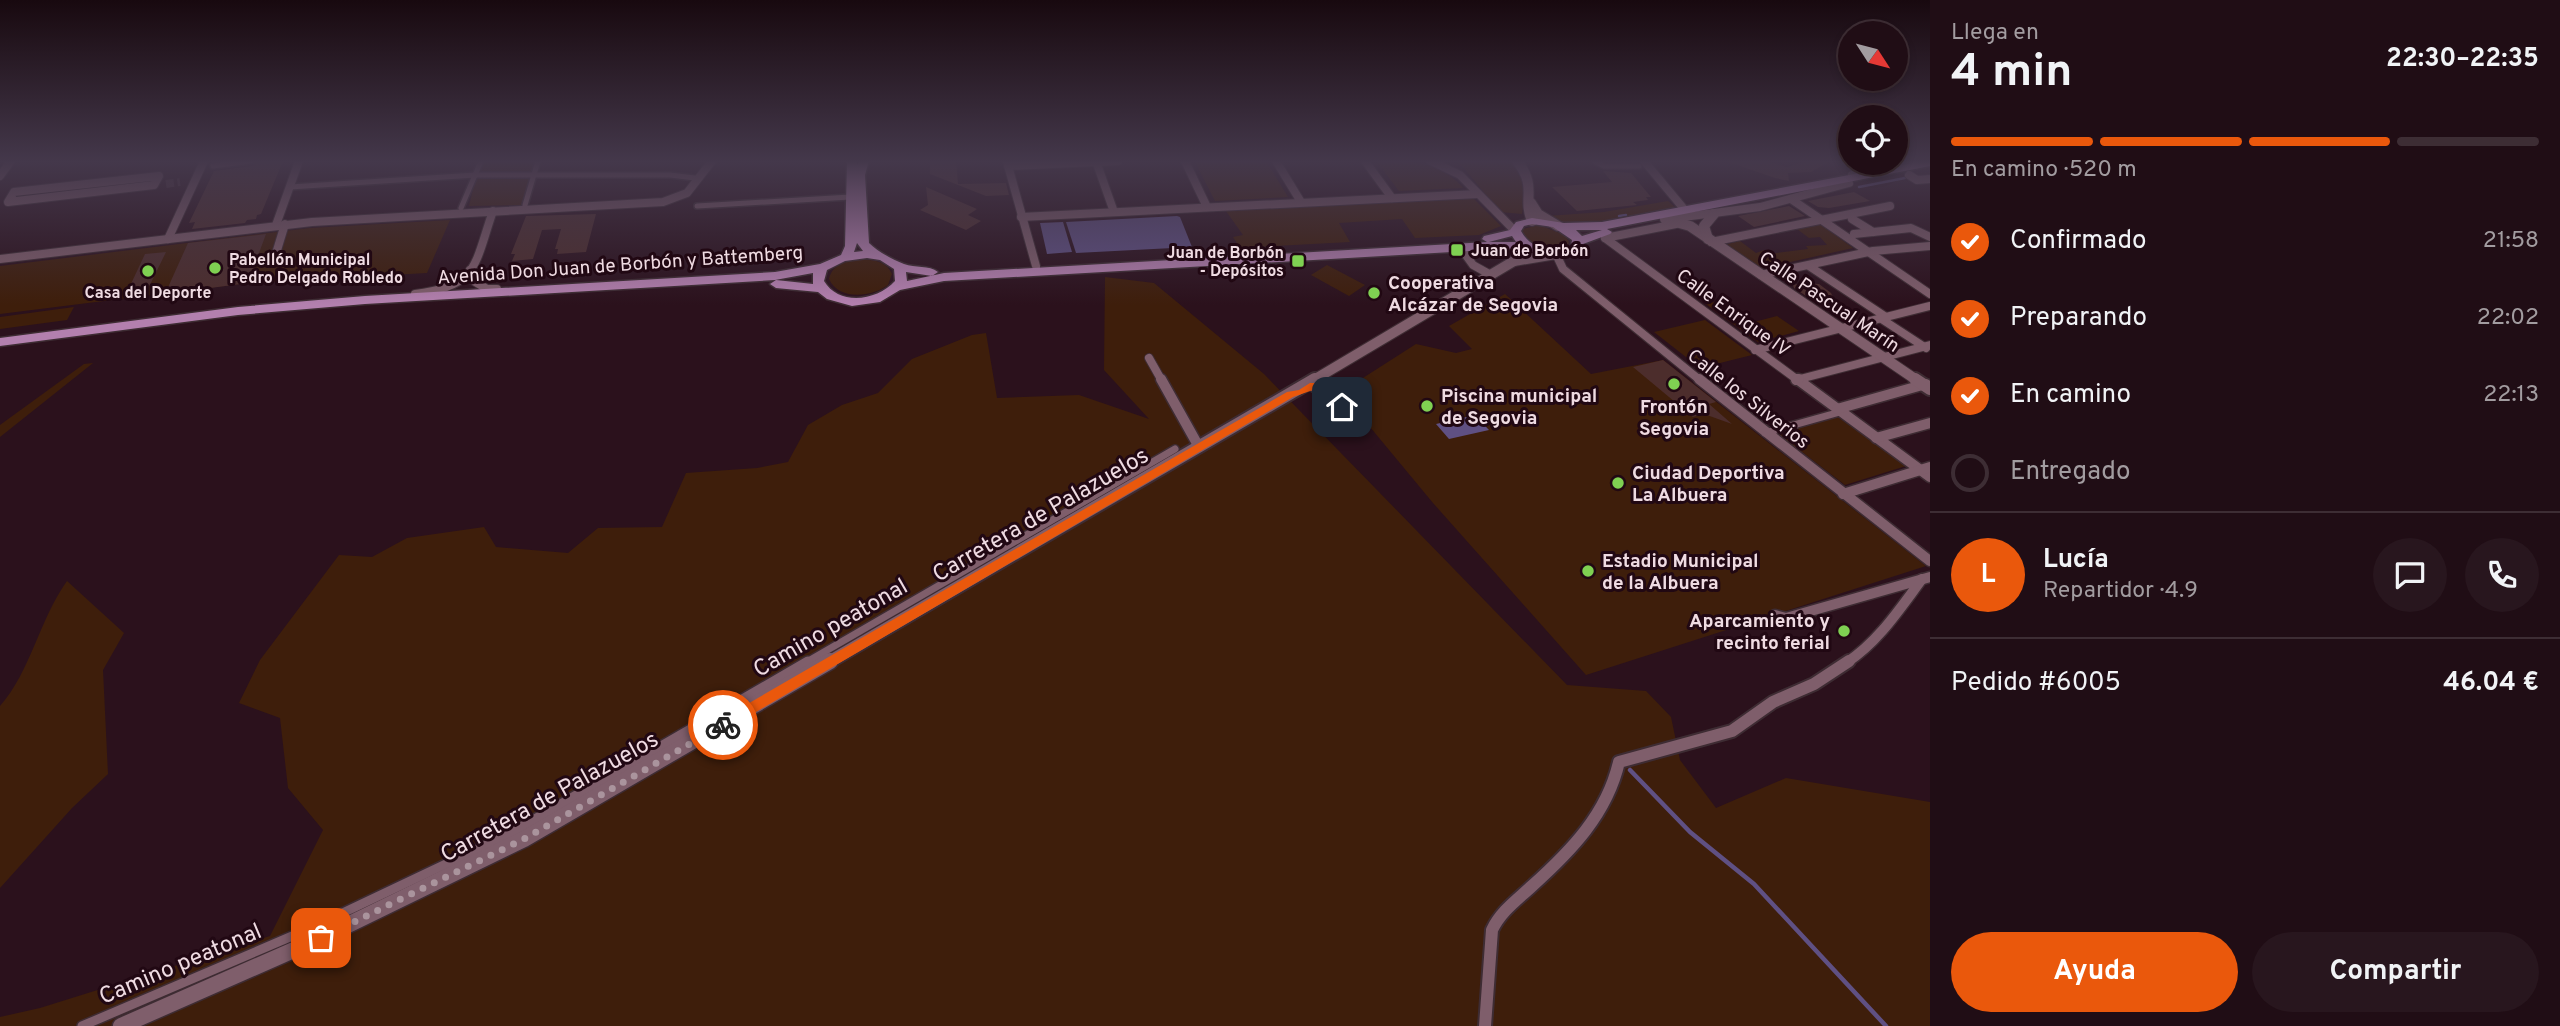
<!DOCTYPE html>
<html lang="es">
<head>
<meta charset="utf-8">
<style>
	body { margin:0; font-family:Overpass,sans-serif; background:#28161e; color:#f1f3f6; height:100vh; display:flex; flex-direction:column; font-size:26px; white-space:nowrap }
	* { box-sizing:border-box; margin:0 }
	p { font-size:23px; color:#a29ca0 }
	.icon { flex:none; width:38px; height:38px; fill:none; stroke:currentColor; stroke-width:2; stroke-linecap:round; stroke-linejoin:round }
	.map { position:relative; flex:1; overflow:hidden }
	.side { display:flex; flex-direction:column; background:#200d15; width:630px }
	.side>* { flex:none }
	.needle { width:46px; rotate:126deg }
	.buttons { position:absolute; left:1838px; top:21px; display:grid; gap:14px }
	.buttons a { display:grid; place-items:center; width:70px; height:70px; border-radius:50%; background:#200d15; box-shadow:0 4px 10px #0003,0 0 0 2px #3d2d34; font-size:35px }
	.pin { position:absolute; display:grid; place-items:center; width:60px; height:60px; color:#fff; margin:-30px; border-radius:14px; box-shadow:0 4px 10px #0006 }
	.courier { position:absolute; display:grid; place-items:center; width:70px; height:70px; margin:-35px; border:5px solid #ea580c; border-radius:50%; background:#fff; color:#222; box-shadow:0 2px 9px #0007 }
	.head em { font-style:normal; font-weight:700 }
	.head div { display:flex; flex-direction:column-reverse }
	.head { display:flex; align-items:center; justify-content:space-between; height:119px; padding:0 21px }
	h1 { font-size:46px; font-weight:700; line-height:52px }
	.bar { display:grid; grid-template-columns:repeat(4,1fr); gap:10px 7px; align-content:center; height:84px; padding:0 21px }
	.bar i { height:9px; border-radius:5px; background:#3d2d34 }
	.bar .current { background:#ea580c }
	.bar p { grid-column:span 4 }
	.line { display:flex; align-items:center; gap:18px; padding:0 21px; border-top:2px solid #3d2d34 }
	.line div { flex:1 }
	.round { display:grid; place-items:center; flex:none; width:74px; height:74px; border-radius:37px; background:#28161e }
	ol { padding:0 21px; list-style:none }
	li { display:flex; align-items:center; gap:21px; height:77px }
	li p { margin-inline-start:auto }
	li .icon { padding:7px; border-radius:50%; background:#ea580c; color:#fff; stroke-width:4 }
	li:last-child { color:#a29ca0 }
	li i { width:38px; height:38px; border:4px solid #3d2d34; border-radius:50% }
	.primary-button { display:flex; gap:14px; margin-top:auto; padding:14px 21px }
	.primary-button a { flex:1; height:80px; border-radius:42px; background:#ea580c; color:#fff; font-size:28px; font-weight:700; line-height:80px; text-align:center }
	.primary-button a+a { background:#28161e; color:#f1f3f6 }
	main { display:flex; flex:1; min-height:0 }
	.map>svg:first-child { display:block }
	.green { fill:#3e1e0b }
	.water { fill:#5f5083 }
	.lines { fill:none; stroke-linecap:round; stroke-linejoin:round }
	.stream-far1 { stroke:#5f5083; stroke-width:2.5 }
	.stream { stroke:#5f5083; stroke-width:4.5 }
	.building { fill:#4c2d2c }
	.minor-tunnel { stroke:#482f3a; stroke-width:8; stroke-dasharray:8 3.5; stroke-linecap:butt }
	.pedestrian-far2-casing { stroke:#3e2c33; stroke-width:8 }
	.pedestrian-far1-casing { stroke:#3e2c33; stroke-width:10 }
	.pedestrian-casing { stroke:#3e2c33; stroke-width:12 }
	.minor-far2-casing { stroke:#3e2c33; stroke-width:10 }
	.minor-far1-casing { stroke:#3e2c33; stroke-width:13 }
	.minor-casing { stroke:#3e2c33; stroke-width:16 }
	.tertiary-far2-casing { stroke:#3e2c33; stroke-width:12 }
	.tertiary-far1-casing { stroke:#3e2c33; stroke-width:16 }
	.tertiary-casing { stroke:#3e2c33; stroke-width:19 }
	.primary-casing { stroke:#3e2c33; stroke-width:3 }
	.pedestrian-far2 { stroke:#7f5e6b; stroke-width:5 }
	.pedestrian-far1 { stroke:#7f5e6b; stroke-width:7 }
	.pedestrian { stroke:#7f5e6b; stroke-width:9 }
	.minor-far2 { stroke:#7f5e6b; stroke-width:8 }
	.minor-far1 { stroke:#7f5e6b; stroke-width:10 }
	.minor { stroke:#7f5e6b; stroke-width:12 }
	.tertiary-far2 { stroke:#7f5e6b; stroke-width:10 }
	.tertiary-far1 { stroke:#7f5e6b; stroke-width:12 }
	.tertiary { stroke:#7f5e6b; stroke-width:16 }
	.primary { fill:#b380ae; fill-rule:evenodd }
	.route { fill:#ea580c }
	.done { stroke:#aa949d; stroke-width:7; stroke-dasharray:0 12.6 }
	.poi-dot { fill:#7fd052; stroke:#210813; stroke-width:2.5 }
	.labels { text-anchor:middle; stroke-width:6; stroke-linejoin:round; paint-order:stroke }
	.far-poi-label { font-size:16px; font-weight:bold; fill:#efdbe2; stroke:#210813; text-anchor:start }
	.street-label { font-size:19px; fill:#efdbe2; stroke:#210813 }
	.poi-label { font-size:19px; font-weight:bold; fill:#efdbe2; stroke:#210813; text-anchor:start }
	.near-street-label { font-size:23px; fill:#efdbe2; stroke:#210813 }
</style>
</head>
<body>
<main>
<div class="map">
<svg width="1930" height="1026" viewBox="0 0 1930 1026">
	<rect width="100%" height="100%" fill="#2b111c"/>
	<g class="green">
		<path d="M481 161H538L534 173 479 174 476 172Z"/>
		<path d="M1266 161 1288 197 1215 201 1195 162Z"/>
		<path d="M1376 161C1409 161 1440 161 1463 188L1399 191Z"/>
		<path d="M1455 161H1512C1527 175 1525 195 1522 214L1500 212 1463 167Z"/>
		<path d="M533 175 525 205 469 206 476 177Z"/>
		<path d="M1472 197 1501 226 1479 235 1415 238 1402 219 1339 223 1350 242 1240 248 1233 237 1243 235 1226 211Z"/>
		<path d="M1668 201 1676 208C1636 216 1586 236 1547 216L1604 212Z"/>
		<path d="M450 220 427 273 248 283 0 314V266L310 228Z"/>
		<path d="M1820 224 1853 248 1759 269 1724 245 1740 241 1756 253 1764 250 1769 254 1808 249 1806 246 1827 245 1820 237 1809 238 1797 229Z"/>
		<path d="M1539 225 1565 235 1569 242 1568 245C1552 253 1539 248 1525 240L1522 232 1523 229Z"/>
		<path d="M860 259C874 260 886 261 892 274L888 285C872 297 839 301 829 279 832 264 847 261 860 259Z"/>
		<path d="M1327 265 1365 285 1349 296 1311 275Z"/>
		<path d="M1105 277 1154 283 1264 374 1567 685 1646 691 1671 717 1680 760 1716 808 1786 778 1930 802V1026H0V1017L40 1008 270 936 323 830 288 788 280 718 239 703 260 660 339 555 372 557 407 538 484 527 496 547 568 553 598 528 662 527 686 473 757 468 788 462 808 425 842 405 878 393 912 359 972 335 986 333 997 398 1079 395 1149 419 1104 370Z"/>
		<path d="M1505 294 1591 374 1663 360 1926 566 1586 675 1433 503 1341 392 1416 344 1456 353 1472 349 1449 326Z"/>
		<path d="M1724 300 1754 322 1777 316 1799 331 1758 342 1706 304Z"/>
		<path d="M74 307 67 320 0 329V317Z"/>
		<path d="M1705 320 1752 355 1700 368 1654 332Z"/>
		<path d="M93 363 0 437V425L84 364Z"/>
		<path d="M1835 415 1906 466 1845 485 1776 432Z"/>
		<path d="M67 581 124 633 103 670 108 774 72 808 0 888V706C31 671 39 620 67 581Z"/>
	</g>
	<g class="water">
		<path d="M1177 216 1180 217 1192 247 1076 253 1066 222Z"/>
		<path d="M1063 222 1072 252 1047 254 1040 223Z"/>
		<path d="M1475 415 1489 430 1449 439 1436 424Z"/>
	</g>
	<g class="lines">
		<g class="stream-far1">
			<path d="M1859 187 1905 178"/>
			<path d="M1619 216 1626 215"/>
		</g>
		<path class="stream" d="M1630 770 1690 832 1754 884 1886 1026"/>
	</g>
	<g class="building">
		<path d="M256 161H283L261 214 257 215 256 219 247 220 245 223 192 229 195 222 189 223 214 171 252 166Z"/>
		<path d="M930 161H956L958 184 1006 183 1009 195 986 196 930 174Z"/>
		<path d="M1726 161H1765L1787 167 1808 161H1830L1811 172 1788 173 1789 181 1775 178Z"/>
		<path d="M1603 171 1631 173 1651 197H1646L1648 200 1633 202 1637 205 1577 211 1552 187 1612 182Z"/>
		<path d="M926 187 977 209 968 215 981 221 966 230 920 210 928 205Z"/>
		<path d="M1854 192 1870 201 1829 208 1818 207 1808 201Z"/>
		<path d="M1789 206 1805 216 1754 227 1738 216Z"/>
		<path d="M596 214 586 252 557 254 558 249H555L561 229 542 230 533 259 512 261 515 254H511L526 216Z"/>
		<path d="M266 234 248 283 165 294 188 243Z"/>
		<path d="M166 252 148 289 130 291 132 287 129 288 145 254Z"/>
		<path d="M1802 283 1819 284 1831 293 1836 303H1817L1794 288 1793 285Z"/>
		<path d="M1663 360 1716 402 1709 404 1732 424 1704 414 1693 417 1633 367Z"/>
	</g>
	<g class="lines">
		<path class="minor-tunnel" d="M166 184 180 182"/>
		<g class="pedestrian-far2-casing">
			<g id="pedestrian-far2">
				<path d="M1594 161 1604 166H1639"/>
				<path d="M213 166 251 161"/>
				<path d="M290 187 475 175H670L695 178"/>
				<path d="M525 205 538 161"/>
				<path d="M697 206 850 197"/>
				<path d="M461 208 481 161"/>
			</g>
		</g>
		<g class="pedestrian-far1-casing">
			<g id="pedestrian-far1">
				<path d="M1765 433 1840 412"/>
				<path d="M805 663 1175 449"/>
			</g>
		</g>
		<g class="pedestrian-casing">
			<path id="pedestrian" d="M82 1026 311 928 507 835 808 661"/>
		</g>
		<g class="minor-far2-casing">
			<g id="minor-far2">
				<path d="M1096 161 1114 212"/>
				<path d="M1185 161 1207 207"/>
				<path d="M1276 161 1301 202"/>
				<path d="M1365 161 1392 198"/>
				<path d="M1431 161 1460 175 1515 231"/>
				<path d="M1644 161 1684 209"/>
				<path d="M1007 162 1036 266"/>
				<path d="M1888 163 1915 165"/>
				<path d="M1008 166 1118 161"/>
				<path d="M1852 175 1866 171V163"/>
				<path d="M1909 175 1917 180 1930 179"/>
				<path d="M0 176 11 161"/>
				<path d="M159 176 154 185 8 202 14 192Z"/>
				<path d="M1791 199 1930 294"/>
				<path d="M1021 217 1478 194"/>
				<path d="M1668 219 1760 207 1849 183"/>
				<path d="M1852 219 1873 232"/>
				<path d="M276 225 299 161"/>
				<path d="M1854 234 1911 228 1930 237"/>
				<path d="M1605 238 1799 381"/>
				<path d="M1605 238 1676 224"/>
				<path d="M168 239 204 161"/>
				<path d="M1711 242 1890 206"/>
				<path d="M1465 254 1473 265 1491 275"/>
				<path d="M1556 254 1563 269 1701 381"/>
				<path d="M0 259 312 222 663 202 687 193 712 161"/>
				<path d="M274 260 285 224"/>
				<path d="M1809 266 1886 317"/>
				<path d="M470 270 472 280 487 289H497"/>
				<path d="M1761 275 1873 251 1930 246"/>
				<path d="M415 294C479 286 474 265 493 211"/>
				<path d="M1880 318 1926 348"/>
				<path d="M1755 350 1930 306"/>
				<path d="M1149 358 1162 381"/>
				<path d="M1796 380 1930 345"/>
			</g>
		</g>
		<g class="minor-far1-casing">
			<g id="minor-far1">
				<path d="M1161 379 1199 447"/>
				<path d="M1699 379 1930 561"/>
				<path d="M1797 379 1930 477"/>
				<path d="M1796 380 1799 379"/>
				<path d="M1309 383 1342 407"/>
				<path d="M1837 409 1926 384"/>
				<path d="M1876 438 1930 423"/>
				<path d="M1843 494 1930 467"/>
				<path d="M1775 615 1786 618 1930 577"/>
				<path d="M1846 663C1878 642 1899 610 1922 579"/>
			</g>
		</g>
		<g class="minor-casing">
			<path id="minor" d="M1485 1026 1492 930C1501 911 1517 900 1532 886 1571 851 1607 814 1619 762L1732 731 1773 702 1814 684 1849 661"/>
		</g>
		<g class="tertiary-far2-casing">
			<g id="tertiary-far2">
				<path d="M1517 161C1538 188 1522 197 1532 221"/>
				<path d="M1531 203 1538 214 1558 226"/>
				<path d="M1665 219 1690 226 1918 381"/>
				<path d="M1708 239 1704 226 1714 214"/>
				<path d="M1514 261 1556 254"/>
				<path d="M1312 381 1514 261 1527 246"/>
			</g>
		</g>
		<g class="tertiary-far1-casing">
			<g id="tertiary-far1">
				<path d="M1915 379 1930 389"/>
				<path d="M827 663 1315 379"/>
			</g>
		</g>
		<g class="tertiary-casing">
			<path id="tertiary" d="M121 1026 321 938 524 839 830 661"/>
		</g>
		<g class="primary-casing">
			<path id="primary" d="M847 161H857V165L859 161H869L865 175 869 243C877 251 893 260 904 264 915 268 929 265 938 272L932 276 906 272 907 281 944 273 1487 242 1482 239 1484 236 1510 230 1516 222 1532 218 1564 223 1602 222 1923 161H1930V166L1607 229 1612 232 1610 234 1583 244 1581 251C1554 264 1546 252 1521 250 1510 249 1498 250 1487 250L944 281 900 290 880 302 852 306 827 299 818 292 776 288 770 284 776 280 813 284V273L775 280 365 304 238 315 0 346V338L238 307 365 296 775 272 820 264 841 255 845 246ZM1532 224 1553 227 1572 240 1571 246C1554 255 1530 249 1521 231L1524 226ZM1576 230H1602L1582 236ZM1512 236 1516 242H1489ZM857 243 863 251 854 252ZM867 258 880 260 894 269 895 281C877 301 839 306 824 281L827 270 845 261Z"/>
		</g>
		<use href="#pedestrian-far2" class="pedestrian-far2"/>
		<use href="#pedestrian-far1" class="pedestrian-far1"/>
		<use href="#pedestrian" class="pedestrian"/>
		<use href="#minor-far2" class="minor-far2"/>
		<use href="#minor-far1" class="minor-far1"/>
		<use href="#minor" class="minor"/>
		<use href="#tertiary-far2" class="tertiary-far2"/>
		<use href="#tertiary-far1" class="tertiary-far1"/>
		<use href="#tertiary" class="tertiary"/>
		<use href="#primary" class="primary"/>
	</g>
	<linearGradient id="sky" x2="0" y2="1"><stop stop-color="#18090f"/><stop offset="0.53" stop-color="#44384b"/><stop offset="1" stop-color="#44384b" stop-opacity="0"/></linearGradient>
	<rect width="1930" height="305" fill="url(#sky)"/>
	<path class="route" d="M1310 383H1317L1345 405V409H1338L1313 390 1293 397 727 729H718V721L1287 392 1299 390Z"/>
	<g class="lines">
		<path class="done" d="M321 938 524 839 723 725"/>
	</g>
	<g class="poi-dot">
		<rect x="1450" y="243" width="14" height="14" rx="3.5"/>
		<rect x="1291" y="254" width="14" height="14" rx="3.5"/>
		<circle cx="215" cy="268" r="7"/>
		<circle cx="148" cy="271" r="7"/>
		<circle cx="1374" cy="293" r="7"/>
		<circle cx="1674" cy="384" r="7"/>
		<circle cx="1427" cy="406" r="7"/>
		<circle cx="1618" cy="483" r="7"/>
		<circle cx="1588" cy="571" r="7"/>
		<circle cx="1844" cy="631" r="7"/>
	</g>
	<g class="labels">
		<g class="far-poi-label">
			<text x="1471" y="256">Juan de Borbón</text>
			<text x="1284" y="258" text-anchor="end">Juan de Borbón<tspan x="1284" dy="18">- Depósitos</tspan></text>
			<text x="229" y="265">Pabellón Municipal<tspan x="229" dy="18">Pedro Delgado Robledo</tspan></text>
			<text x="148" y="298" text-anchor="middle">Casa del Deporte</text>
		</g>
		<g class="street-label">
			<text transform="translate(620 264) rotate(-4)" y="7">Avenida Don Juan de Borbón y Battemberg</text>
			<text transform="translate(1830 301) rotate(34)" y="7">Calle Pascual Marín</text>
			<text transform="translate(1734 312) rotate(36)" y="7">Calle Enrique IV</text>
			<text transform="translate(1749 398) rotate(38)" y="7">Calle los Silverios</text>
		</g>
		<g class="poi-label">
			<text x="1388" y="289">Cooperativa<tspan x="1388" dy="22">Alcázar de Segovia</tspan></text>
			<text x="1441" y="402">Piscina municipal<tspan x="1441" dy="22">de Segovia</tspan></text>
			<text x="1674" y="413" text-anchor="middle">Frontón<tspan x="1674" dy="22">Segovia</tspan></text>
			<text x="1632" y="479">Ciudad Deportiva<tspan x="1632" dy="22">La Albuera</tspan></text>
			<text x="1602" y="567">Estadio Municipal<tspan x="1602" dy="22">de la Albuera</tspan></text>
			<text x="1830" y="627" text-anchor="end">Aparcamiento y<tspan x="1830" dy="22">recinto ferial</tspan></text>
		</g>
		<g class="near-street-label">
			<text transform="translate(1040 514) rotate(-30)" y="8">Carretera de Palazuelos</text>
			<text transform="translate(830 627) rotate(-30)" y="8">Camino peatonal</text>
			<text transform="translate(549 796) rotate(-29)" y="8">Carretera de Palazuelos</text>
			<text transform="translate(180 963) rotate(-23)" y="8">Camino peatonal</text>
		</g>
	</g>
</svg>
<div class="buttons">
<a><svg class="needle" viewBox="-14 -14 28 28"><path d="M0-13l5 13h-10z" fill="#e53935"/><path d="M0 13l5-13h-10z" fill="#a29ca0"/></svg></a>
<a><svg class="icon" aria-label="locate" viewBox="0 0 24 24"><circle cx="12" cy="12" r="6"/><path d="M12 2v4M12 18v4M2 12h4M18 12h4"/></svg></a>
</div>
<div class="pin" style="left:321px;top:938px;background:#ea580c"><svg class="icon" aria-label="bag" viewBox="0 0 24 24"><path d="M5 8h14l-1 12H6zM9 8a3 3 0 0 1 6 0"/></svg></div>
<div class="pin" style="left:1342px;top:407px;background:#1f2937"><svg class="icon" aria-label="home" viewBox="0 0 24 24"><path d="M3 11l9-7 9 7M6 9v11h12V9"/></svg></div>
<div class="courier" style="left:723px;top:725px"><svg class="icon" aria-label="bike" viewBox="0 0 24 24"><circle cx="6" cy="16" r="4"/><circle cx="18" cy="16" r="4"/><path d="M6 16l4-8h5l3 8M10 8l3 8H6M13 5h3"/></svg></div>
</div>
<section class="side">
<div class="head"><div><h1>4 min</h1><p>Llega en</p></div><em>22:30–22:35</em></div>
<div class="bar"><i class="current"></i><i class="current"></i><i class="current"></i><i></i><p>En camino · 520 m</p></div>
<ol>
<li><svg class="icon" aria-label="check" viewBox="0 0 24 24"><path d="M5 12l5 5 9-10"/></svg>Confirmado<p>21:58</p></li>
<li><svg class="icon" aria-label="check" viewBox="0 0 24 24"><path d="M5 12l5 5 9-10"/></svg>Preparando<p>22:02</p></li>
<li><svg class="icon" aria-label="check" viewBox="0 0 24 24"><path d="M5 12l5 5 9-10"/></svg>En camino<p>22:13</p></li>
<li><i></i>Entregado</li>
</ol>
<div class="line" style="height:126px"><b class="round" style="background:#ea580c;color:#fff">L</b><div><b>Lucía</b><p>Repartidor · 4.9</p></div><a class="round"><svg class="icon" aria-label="chat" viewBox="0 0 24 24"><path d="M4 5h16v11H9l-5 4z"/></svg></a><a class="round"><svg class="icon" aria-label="phone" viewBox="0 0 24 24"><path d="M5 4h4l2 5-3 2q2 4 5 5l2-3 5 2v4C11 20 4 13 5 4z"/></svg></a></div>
<div class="line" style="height:91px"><div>Pedido #6005</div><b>46.04 €</b></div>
<div class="primary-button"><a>Ayuda</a><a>Compartir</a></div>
</section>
</main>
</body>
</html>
